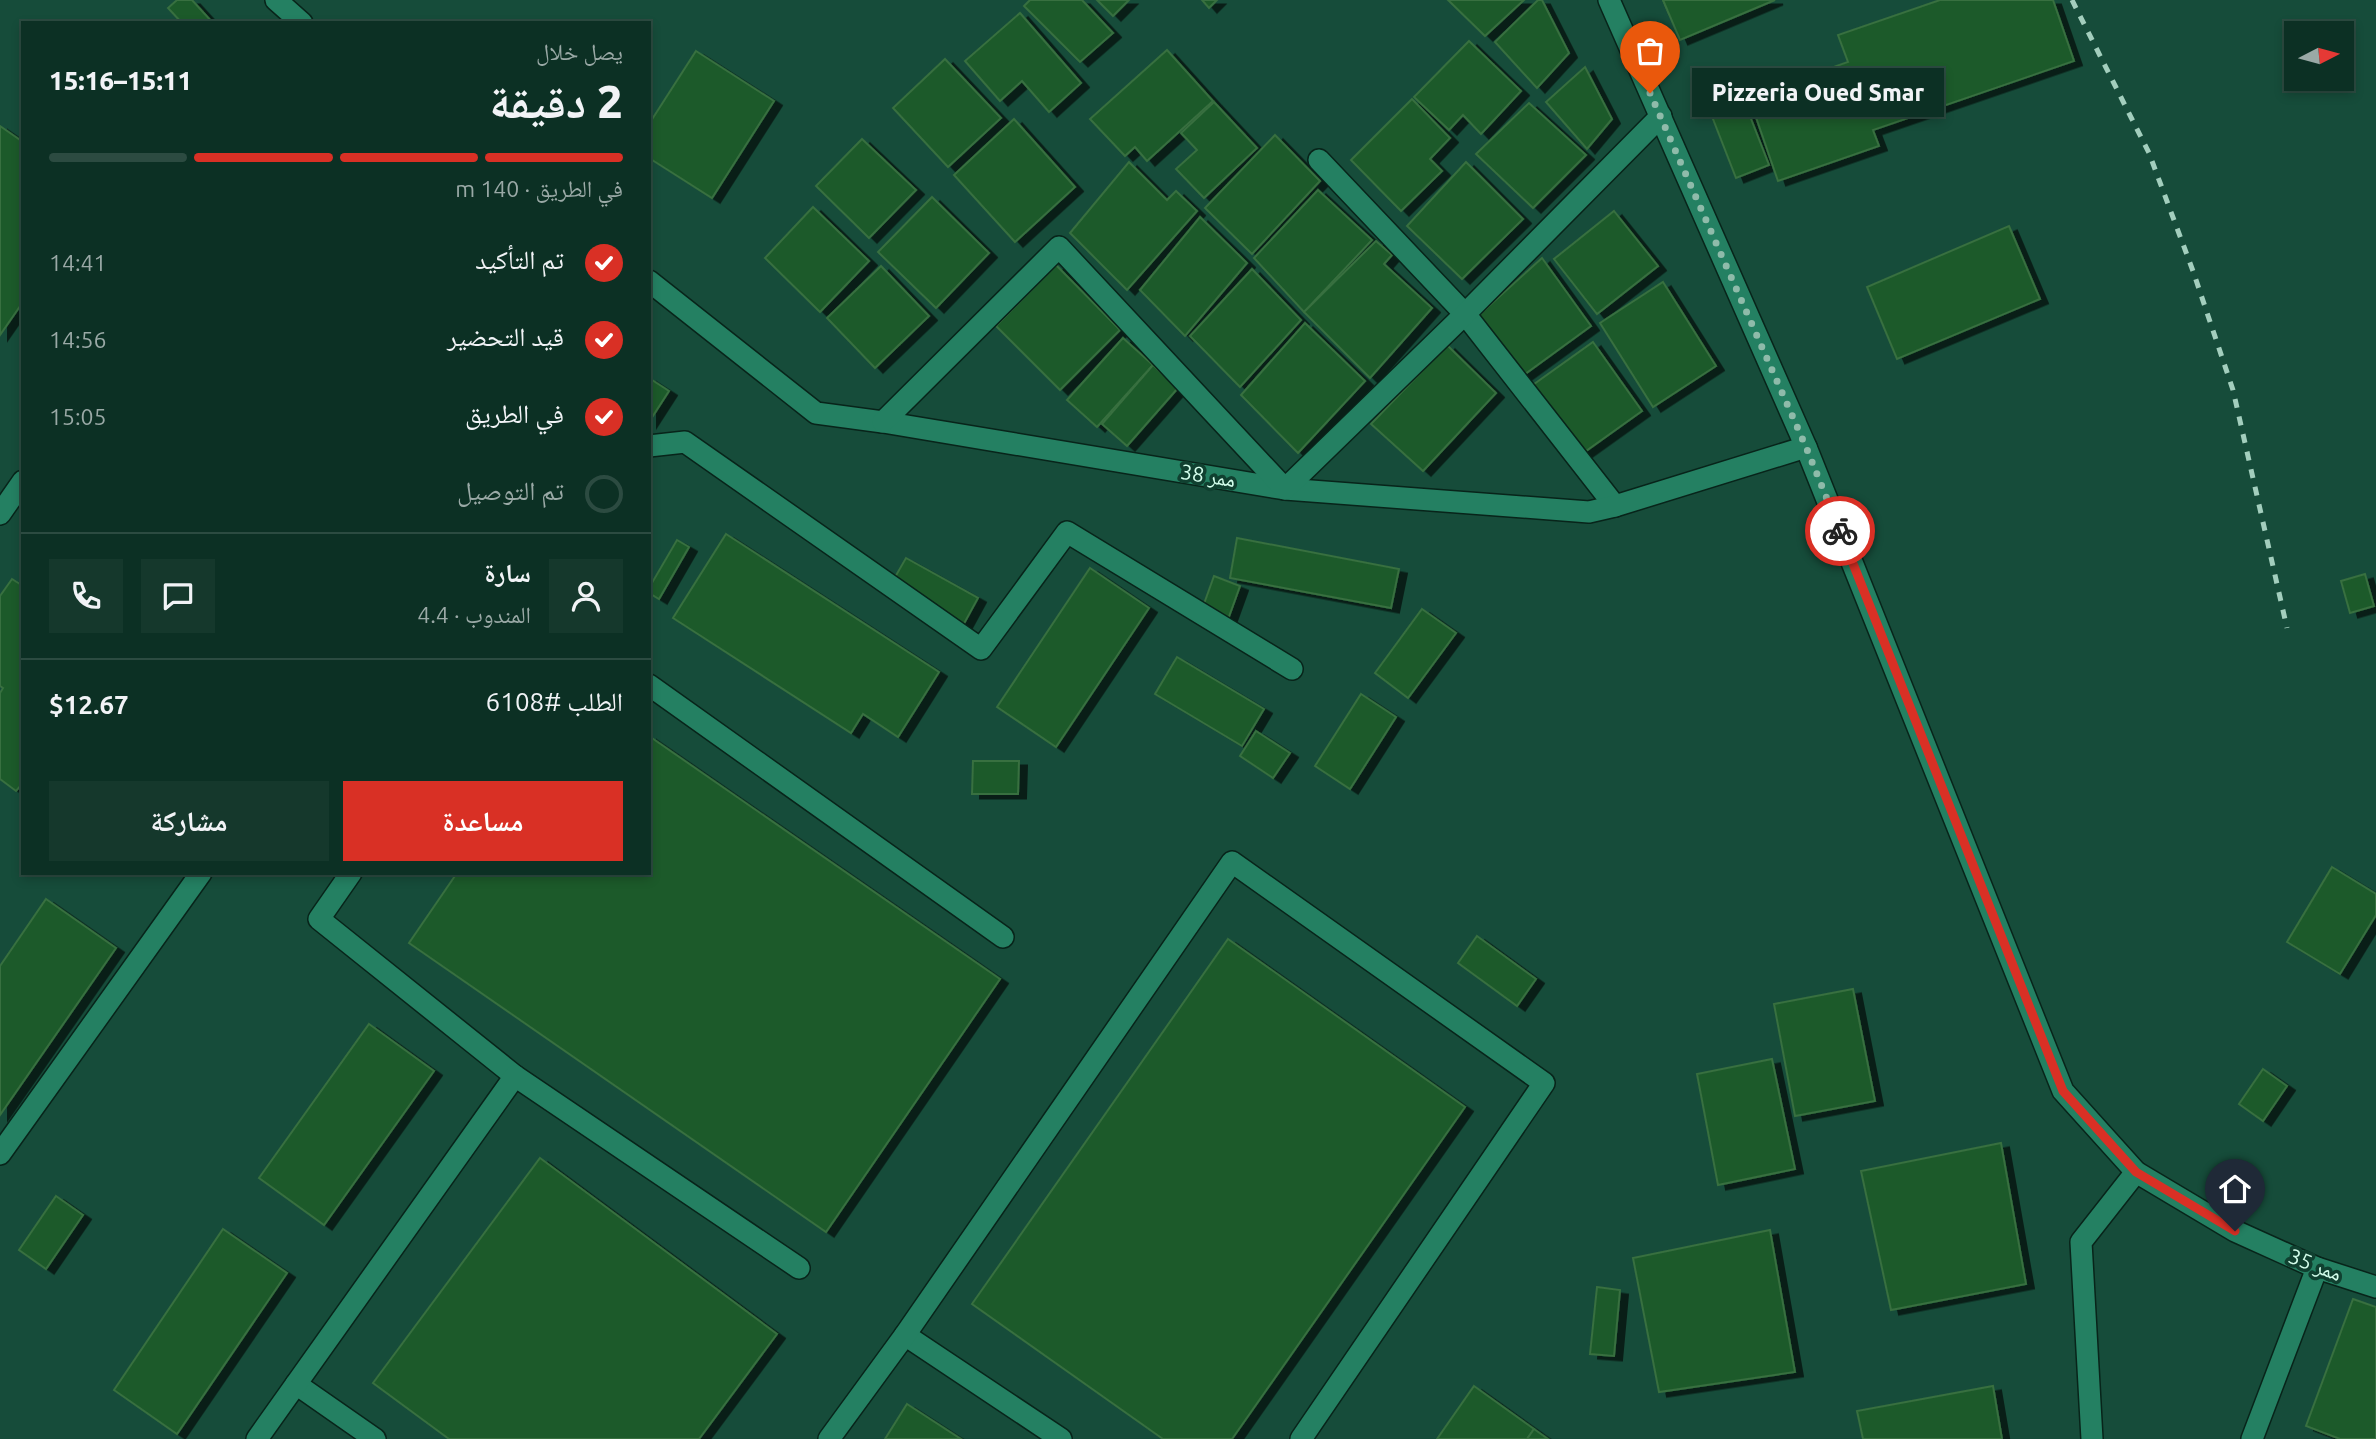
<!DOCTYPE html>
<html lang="ar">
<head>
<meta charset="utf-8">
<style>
	body { margin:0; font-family:Ubuntu,"Noto Naskh Arabic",sans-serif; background:#15382c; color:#f1f3f6; direction:rtl; height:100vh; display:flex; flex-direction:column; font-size:26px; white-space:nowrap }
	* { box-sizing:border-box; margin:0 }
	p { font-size:23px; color:#9aa9a6 }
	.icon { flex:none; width:38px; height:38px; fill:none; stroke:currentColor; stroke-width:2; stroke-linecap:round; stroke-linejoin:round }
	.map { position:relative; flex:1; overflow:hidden; direction:ltr }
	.drawer { position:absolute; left:21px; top:21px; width:630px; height:854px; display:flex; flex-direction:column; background:#0c3024; border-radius:0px; box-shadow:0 4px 10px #0003,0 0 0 2px #2c4b41; direction:rtl }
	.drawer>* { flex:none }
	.needle { width:46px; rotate:84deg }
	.buttons { position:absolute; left:2284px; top:21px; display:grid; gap:14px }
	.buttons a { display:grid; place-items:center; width:70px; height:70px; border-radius:0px; background:#0c3024; box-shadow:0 4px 10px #0003,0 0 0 2px #2c4b41; font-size:35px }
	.pin { position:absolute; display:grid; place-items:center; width:60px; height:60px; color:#fff; margin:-72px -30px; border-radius:50% 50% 50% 0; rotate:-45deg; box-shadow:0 0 7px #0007 }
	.pin .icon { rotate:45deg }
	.courier { position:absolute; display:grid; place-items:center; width:70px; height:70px; margin:-35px; border:5px solid #d93025; border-radius:50%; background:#fff; color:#222; box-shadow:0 2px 9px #0007 }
	.bubble { position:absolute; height:49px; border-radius:0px; background:#0c3024; box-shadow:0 4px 10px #0003,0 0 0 2px #2c4b41; font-size:23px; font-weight:800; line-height:49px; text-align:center; direction:rtl }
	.overview em { font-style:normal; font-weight:800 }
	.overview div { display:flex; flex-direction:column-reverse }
	.overview { display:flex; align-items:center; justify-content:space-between; height:119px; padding:0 28px }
	h1 { font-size:46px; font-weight:800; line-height:52px }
	.bar { display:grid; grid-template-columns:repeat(4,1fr); gap:10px 7px; align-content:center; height:84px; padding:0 28px }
	.bar i { height:9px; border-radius:5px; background:#2c4b41 }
	.bar .active { background:#d93025 }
	.bar p { grid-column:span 4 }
	.line { display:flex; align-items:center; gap:18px; padding:0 28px; border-top:2px solid #2c4b41 }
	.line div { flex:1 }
	.round { display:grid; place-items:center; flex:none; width:74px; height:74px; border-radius:0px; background:#15382c }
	ol { padding:0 28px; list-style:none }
	li { display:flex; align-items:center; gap:21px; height:77px }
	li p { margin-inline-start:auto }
	li .icon { padding:7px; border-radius:50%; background:#d93025; color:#fff; stroke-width:4 }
	li:last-child { color:#9aa9a6 }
	li i { width:38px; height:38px; border:4px solid #2c4b41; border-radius:50% }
	.primary-button { display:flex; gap:14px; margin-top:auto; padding:14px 28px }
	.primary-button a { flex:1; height:80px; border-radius:0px; background:#d93025; color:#fff; font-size:28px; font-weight:800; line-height:80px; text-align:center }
	.primary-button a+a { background:#15382c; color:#f1f3f6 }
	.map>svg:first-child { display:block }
	.built { fill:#164c3a; fill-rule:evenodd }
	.building { fill:#1e5a2a; stroke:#376f3f; stroke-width:2; filter:url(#shadow) }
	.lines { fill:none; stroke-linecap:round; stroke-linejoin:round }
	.minor-casing { stroke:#08241a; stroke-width:24 }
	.minor { stroke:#248062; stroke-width:21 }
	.rail { stroke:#a3cebd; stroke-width:5; stroke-dasharray:9 9; stroke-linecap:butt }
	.done { stroke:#8fbbaa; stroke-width:7; stroke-dasharray:0 12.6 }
	.route { stroke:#d93025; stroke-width:9 }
	.labels { text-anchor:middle; stroke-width:7; stroke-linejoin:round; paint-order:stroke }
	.street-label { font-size:21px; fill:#d3fdeb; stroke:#104030 }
</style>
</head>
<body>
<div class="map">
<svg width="2376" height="1439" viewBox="0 0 2376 1439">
	<defs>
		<filter id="shadow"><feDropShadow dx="8" dy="4.5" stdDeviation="0" flood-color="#0009"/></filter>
	</defs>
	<rect width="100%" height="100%" fill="#104030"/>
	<path class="built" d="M0 0H2376V1439H0ZM23 23H649V873H23ZM2296 33H2342V79H2296Z"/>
	<g class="building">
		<path d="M177 0H192L213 23H182L168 8Z"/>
		<path d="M1030 0H1082L1113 33 1080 62 1024 6Z"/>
		<path d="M1097 0H1129L1113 16Z"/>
		<path d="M1202 0H1217L1209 8Z"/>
		<path d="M1448 0H1524L1485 36Z"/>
		<path d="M1538 0H1542L1569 53 1537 88 1495 42Z"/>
		<path d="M1663 0H1700L1669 14Z"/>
		<path d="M1663 0H1775L1680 40Z"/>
		<path d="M1940 0H2053L2074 61 1873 130 1879 146 1778 181 1749 97 1848 62 1838 35Z"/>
		<path d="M1020 13 1081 83 1049 112 1022 81 1000 101 965 61Z"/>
		<path d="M1469 41 1521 91 1481 134 1463 115 1449 130 1414 97Z"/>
		<path d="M1167 50 1213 101 1147 161 1135 147 1125 156 1090 119Z"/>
		<path d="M696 51 774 101 712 198 649 158V124Z"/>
		<path d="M945 59 1001 118 948 167 893 108Z"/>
		<path d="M1585 67 1612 119 1587 149 1546 102Z"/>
		<path d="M1739 88 1769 165 1736 178 1706 101Z"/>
		<path d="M1412 99 1450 138 1430 159 1442 171 1401 211 1351 160Z"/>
		<path d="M1214 102 1257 148 1204 198 1176 169 1197 150 1181 133Z"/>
		<path d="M1529 103 1586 155 1533 208 1476 154Z"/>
		<path d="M1014 119 1075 187 1015 242 954 175Z"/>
		<path d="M0 126 23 142V302L0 335Z"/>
		<path d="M1275 135 1320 181 1252 254 1205 208Z"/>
		<path d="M862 139 916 190 869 238 816 186Z"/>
		<path d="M1129 162 1167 200 1176 191 1197 211 1127 290 1070 233Z"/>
		<path d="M1466 162 1523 219 1462 279 1407 226Z"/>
		<path d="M1318 190 1372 240 1304 312 1254 258Z"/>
		<path d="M932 197 989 253 936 308 878 252Z"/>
		<path d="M813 207 869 261 820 312 765 258Z"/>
		<path d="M1614 211 1658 266 1597 314 1554 259Z"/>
		<path d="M1200 217 1247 263 1185 336 1140 290Z"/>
		<path d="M2009 226 2040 299 1897 359 1867 287Z"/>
		<path d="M1376 241 1392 255 1384 264 1432 308 1370 378 1304 312Z"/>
		<path d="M1542 258 1591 326 1521 377 1479 315Z"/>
		<path d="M1056 265 1120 330 1060 390 996 326Z"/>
		<path d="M881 266 929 316 875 368 827 318Z"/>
		<path d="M1252 269 1301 320 1240 387 1190 336Z"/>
		<path d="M1663 282 1716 366 1653 407 1600 323Z"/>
		<path d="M1305 323 1365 381 1298 453 1241 395Z"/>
		<path d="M1123 338 1153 365 1097 427 1067 400Z"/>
		<path d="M1593 342 1642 411 1579 456 1530 387Z"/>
		<path d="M1447 345 1496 393 1423 471 1371 424Z"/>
		<path d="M1153 365 1178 388 1127 446 1102 424Z"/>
		<path d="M649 378 669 391 649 422Z"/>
		<path d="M726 534 939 672 898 737 863 714 851 733 673 618Z"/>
		<path d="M1237 538 1399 569 1391 608 1230 578Z"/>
		<path d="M677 540 689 547 659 599 649 593V588Z"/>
		<path d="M906 558 978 598 960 631 887 591Z"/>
		<path d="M1090 568 1149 608 1056 747 997 707Z"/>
		<path d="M2365 574 2374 606 2350 613 2341 581Z"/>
		<path d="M1214 576 1240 586 1226 625 1200 615Z"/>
		<path d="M12 579 23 586V783L16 791 0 779V693L3 688 0 686V596Z"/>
		<path d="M1422 609 1456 633 1408 698 1375 673Z"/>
		<path d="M1177 657 1264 709 1242 746 1155 694Z"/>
		<path d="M1361 694 1396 717 1350 789 1315 766Z"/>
		<path d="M1256 731 1290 753 1273 778 1240 756Z"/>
		<path d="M649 736 1000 979 826 1232 409 943 457 873H649Z"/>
		<path d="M973 761H1019L1018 794H972Z"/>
		<path d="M2332 867 2376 894V915L2340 974 2287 942Z"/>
		<path d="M46 899 116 948 0 1115V966Z"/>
		<path d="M1477 936 1536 979 1517 1006 1458 963Z"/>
		<path d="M1228 939 1465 1107 1232 1439H1163L972 1304Z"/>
		<path d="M1853 989 1875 1101 1795 1116 1774 1004Z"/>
		<path d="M369 1024 434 1071 324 1225 259 1178Z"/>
		<path d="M1772 1059 1795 1169 1718 1185 1697 1074Z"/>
		<path d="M2263 1069 2287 1086 2263 1121 2239 1104Z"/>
		<path d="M2001 1143 2026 1284 1891 1310 1861 1171Z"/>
		<path d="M540 1158 777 1334 699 1439H449L373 1383Z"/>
		<path d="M56 1196 83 1215 46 1269 19 1250Z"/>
		<path d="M223 1229 287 1273 177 1434 114 1390Z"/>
		<path d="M1770 1230 1795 1372 1659 1392 1633 1258Z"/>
		<path d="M1597 1287 1620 1290 1614 1356 1590 1354Z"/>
		<path d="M2353 1299 2376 1307V1439H2340L2306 1426Z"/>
		<path d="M1474 1386 1534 1429 1527 1439H1437Z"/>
		<path d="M1993 1386 2002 1439H1863L1857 1411Z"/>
		<path d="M907 1404 961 1439H885Z"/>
		<path d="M1534 1429 1548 1439H1527Z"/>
	</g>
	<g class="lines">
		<g class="minor-casing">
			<g id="minor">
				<path d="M276 0 302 23"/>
				<path d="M1609 0 1806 447 2063 1091 2136 1172 2235 1231 2317 1268 2376 1287"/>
				<path d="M1319 160 1465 314 1615 506"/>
				<path d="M649 281 816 413 883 422 1285 489 1589 512 1615 506 1806 447"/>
				<path d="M883 422 1059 247 1285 489 1465 314 1661 116"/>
				<path d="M649 446 685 442 981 649 1067 532 1292 669"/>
				<path d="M0 514 23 481"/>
				<path d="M649 685 1003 937"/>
				<path d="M351 873 319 919 515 1076"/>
				<path d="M0 1154 201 873"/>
				<path d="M905 1335 1061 1439"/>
				<path d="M296 1384 375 1439"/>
				<path d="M257 1439 515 1076 799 1268"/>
				<path d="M829 1439 905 1335 1232 862 1544 1083 1301 1439"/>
				<path d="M2092 1439 2081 1242 2136 1172"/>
				<path d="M2252 1439 2317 1268"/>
			</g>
		</g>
		<use href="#minor" class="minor"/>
		<path class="rail" d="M2072 0 2149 153 2193 271 2233 390 2287 628"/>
	</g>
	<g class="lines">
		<path class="done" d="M1650 93 1806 447 1840 531"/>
		<path class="route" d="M1840 531 2063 1091 2136 1172 2235 1231"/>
	</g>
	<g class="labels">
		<g class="street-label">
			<text transform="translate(1208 476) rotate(9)" y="7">ممر 38</text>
			<text transform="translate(2315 1265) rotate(21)" y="7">ممر 35</text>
		</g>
	</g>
</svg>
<div class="buttons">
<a><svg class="needle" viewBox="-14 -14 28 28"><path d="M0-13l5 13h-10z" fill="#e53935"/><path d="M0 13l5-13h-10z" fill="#9aa9a6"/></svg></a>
</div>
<div class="pin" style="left:1650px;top:93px;background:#ea580c"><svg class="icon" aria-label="bag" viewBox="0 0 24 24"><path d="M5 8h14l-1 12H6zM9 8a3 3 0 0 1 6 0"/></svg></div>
<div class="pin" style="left:2235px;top:1231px;background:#1f2937"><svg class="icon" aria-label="home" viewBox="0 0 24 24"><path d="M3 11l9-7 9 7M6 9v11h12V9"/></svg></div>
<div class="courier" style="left:1840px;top:531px"><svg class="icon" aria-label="bike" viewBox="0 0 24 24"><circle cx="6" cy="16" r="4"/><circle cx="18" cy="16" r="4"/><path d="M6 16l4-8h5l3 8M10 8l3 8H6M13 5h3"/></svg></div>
<div class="bubble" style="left:1692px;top:68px;width:252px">Pizzeria Oued Smar</div>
<section class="drawer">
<div class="overview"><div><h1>2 دقيقة</h1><p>يصل خلال</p></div><em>15:11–15:16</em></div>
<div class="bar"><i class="active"></i><i class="active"></i><i class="active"></i><i></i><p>في الطريق · 140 m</p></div>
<ol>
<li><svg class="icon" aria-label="check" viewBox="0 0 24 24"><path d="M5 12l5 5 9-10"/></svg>تم التأكيد<p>14:41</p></li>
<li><svg class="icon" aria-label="check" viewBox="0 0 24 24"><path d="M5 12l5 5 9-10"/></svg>قيد التحضير<p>14:56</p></li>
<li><svg class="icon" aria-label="check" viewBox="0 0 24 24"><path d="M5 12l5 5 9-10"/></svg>في الطريق<p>15:05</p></li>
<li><i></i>تم التوصيل</li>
</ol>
<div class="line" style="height:126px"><a class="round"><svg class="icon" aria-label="person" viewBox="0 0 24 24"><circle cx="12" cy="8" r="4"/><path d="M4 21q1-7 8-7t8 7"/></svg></a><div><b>سارة</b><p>المندوب · 4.4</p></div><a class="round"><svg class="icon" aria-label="chat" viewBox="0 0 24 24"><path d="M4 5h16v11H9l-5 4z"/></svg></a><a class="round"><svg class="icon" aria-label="phone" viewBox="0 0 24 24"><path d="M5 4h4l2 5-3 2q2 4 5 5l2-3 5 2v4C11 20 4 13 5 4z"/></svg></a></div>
<div class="line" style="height:91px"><div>الطلب #6108</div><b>$12.67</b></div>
<div class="primary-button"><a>مساعدة</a><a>مشاركة</a></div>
</section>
</div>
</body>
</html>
